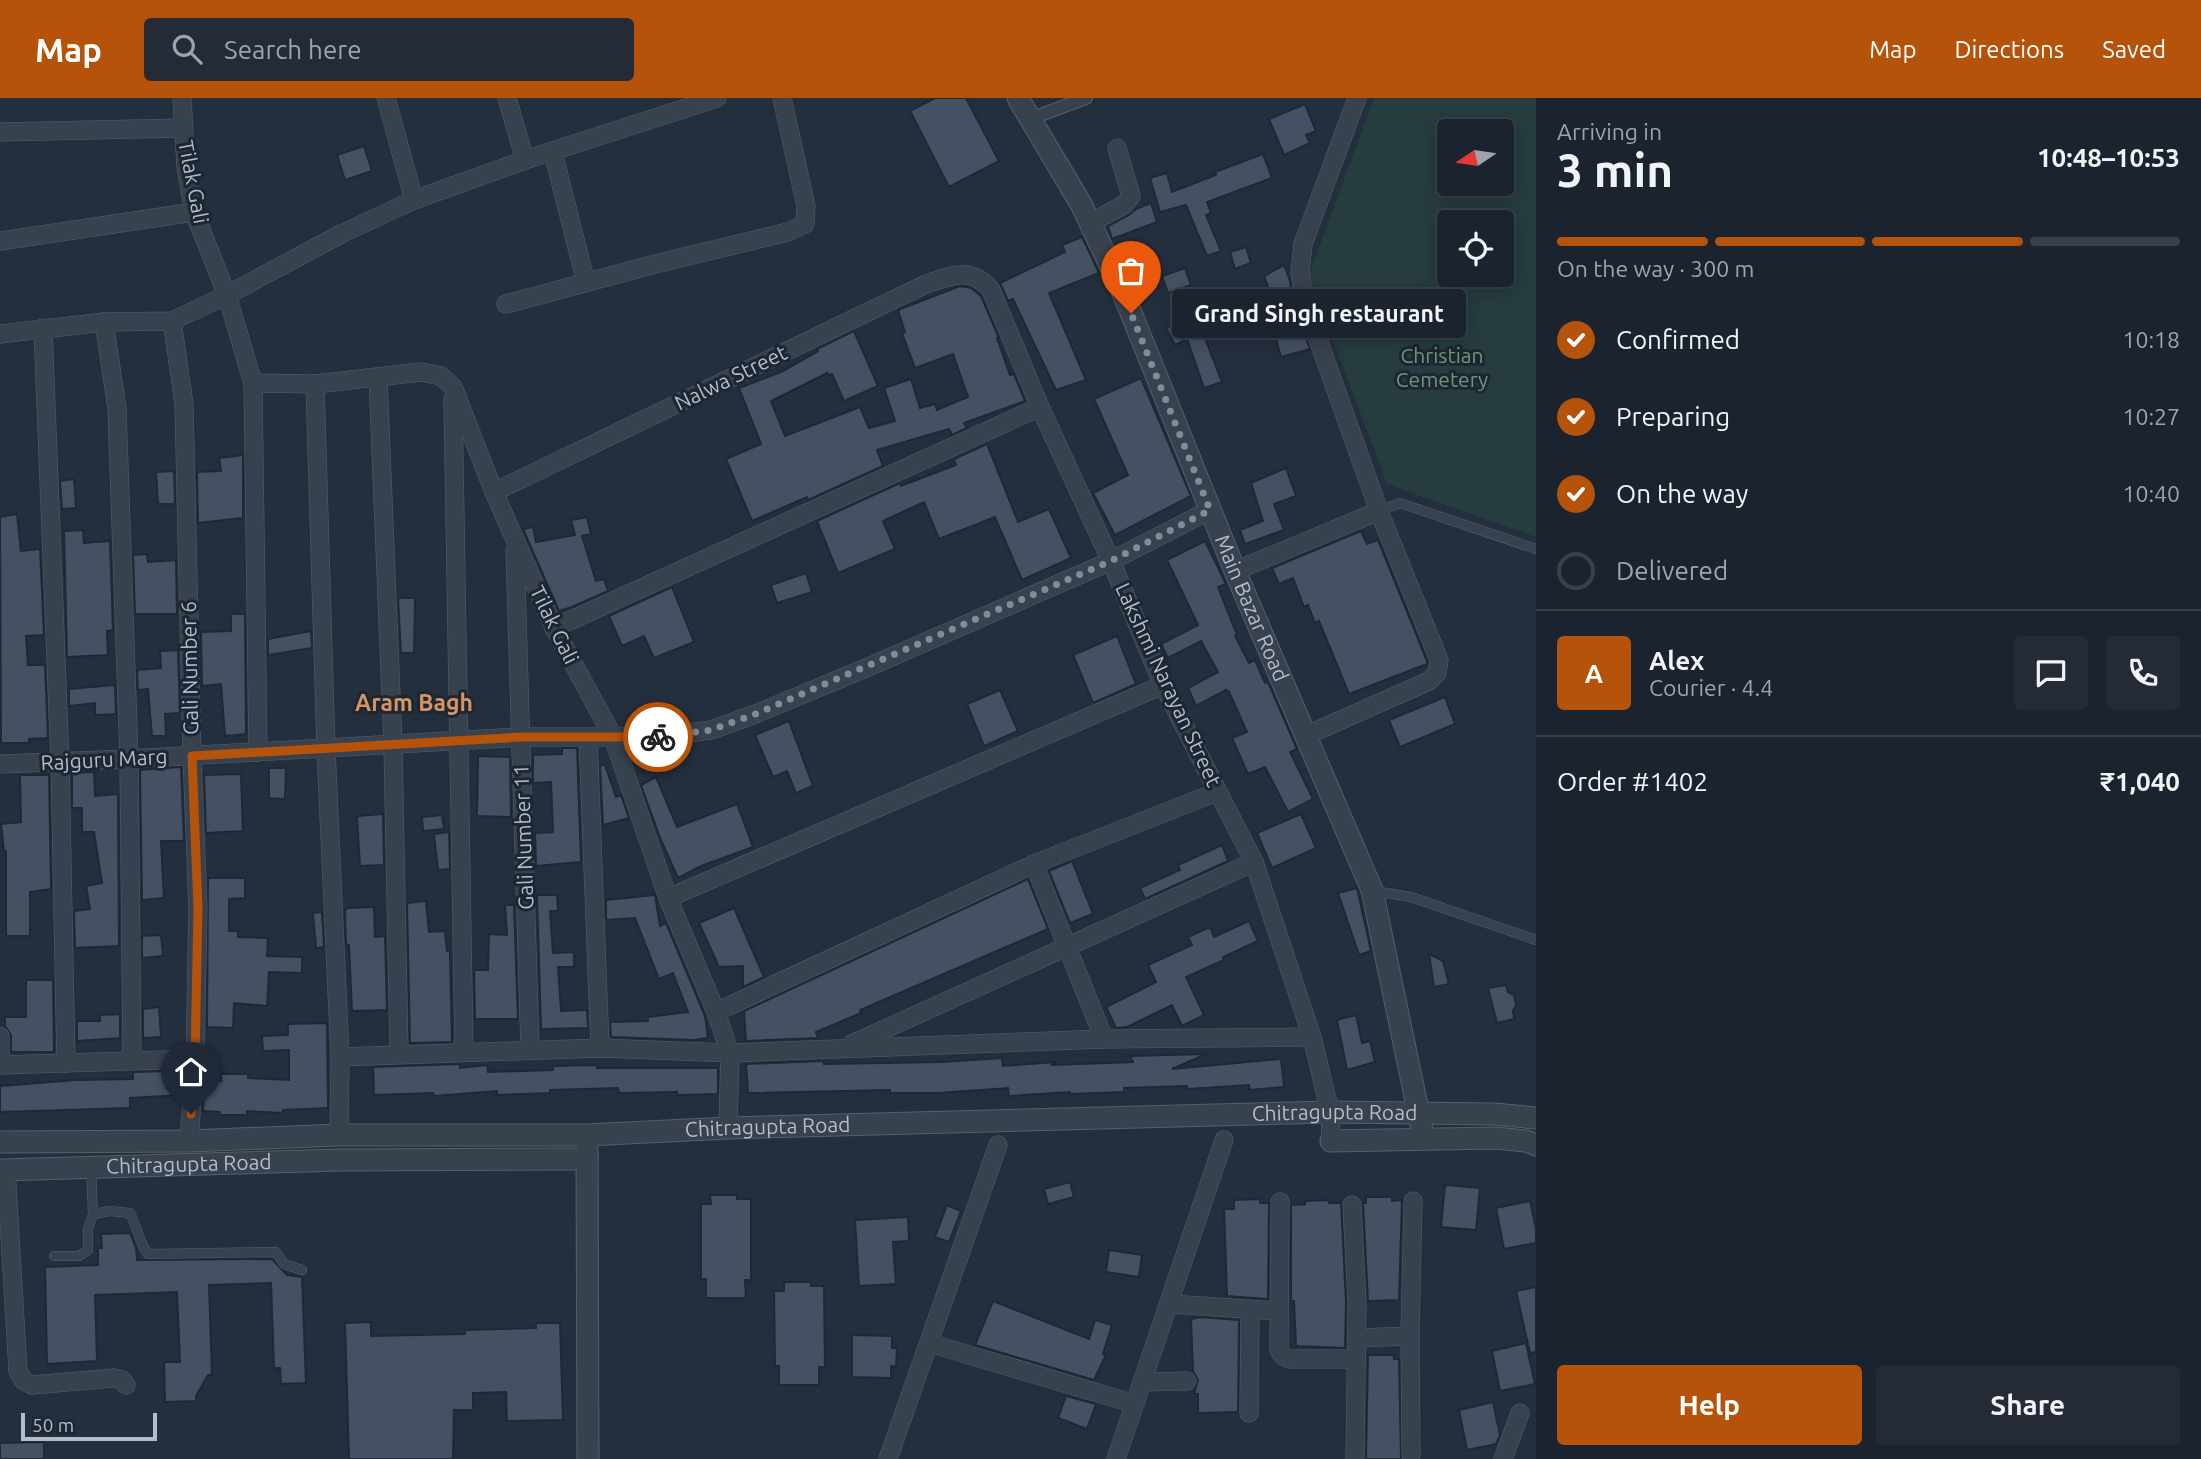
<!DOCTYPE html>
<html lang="en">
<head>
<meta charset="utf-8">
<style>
	body { margin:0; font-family:Ubuntu,sans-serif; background:#242b36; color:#f1f3f6; height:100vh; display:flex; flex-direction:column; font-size:26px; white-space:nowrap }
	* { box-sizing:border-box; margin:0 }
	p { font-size:23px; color:#a0a4aa }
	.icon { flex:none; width:38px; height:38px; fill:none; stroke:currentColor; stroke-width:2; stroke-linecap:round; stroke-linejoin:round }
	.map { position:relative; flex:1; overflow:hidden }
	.details { display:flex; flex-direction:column; background:#1b232e; width:665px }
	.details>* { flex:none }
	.needle { width:46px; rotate:257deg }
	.fabs { position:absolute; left:1437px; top:21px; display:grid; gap:14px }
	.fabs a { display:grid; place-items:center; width:77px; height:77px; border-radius:7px; background:#1b232e; box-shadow:0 4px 18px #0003,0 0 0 2px #39404a; font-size:35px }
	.scale { position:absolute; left:21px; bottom:18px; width:136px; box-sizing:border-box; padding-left:7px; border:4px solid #b4bcc9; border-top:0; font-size:19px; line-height:24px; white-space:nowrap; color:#b4bcc9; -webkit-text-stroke:5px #1d2633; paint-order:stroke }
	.pin { position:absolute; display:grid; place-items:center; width:60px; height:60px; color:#fff; margin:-72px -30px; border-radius:50% 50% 50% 0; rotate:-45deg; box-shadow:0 0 7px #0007 }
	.pin .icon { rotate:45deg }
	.courier { position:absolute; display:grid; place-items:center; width:70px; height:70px; margin:-35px; border:5px solid #b45309; border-radius:50%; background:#fff; color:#222; box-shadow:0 2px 9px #0007 }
	.bubble { position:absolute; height:49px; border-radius:7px; background:#1b232e; box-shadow:0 4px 18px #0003,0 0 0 2px #39404a; font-size:23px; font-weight:600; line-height:49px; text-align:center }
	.headline em { font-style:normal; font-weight:600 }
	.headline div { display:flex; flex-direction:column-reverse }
	.headline { display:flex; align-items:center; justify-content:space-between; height:119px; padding:0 21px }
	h1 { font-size:46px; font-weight:600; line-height:52px }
	.bar { display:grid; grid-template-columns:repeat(4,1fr); gap:10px 7px; align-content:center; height:84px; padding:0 21px }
	.bar i { height:9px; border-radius:5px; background:#39404a }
	.bar .selected { background:#b45309 }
	.bar p { grid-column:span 4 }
	.line { display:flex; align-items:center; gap:18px; padding:0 21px; border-top:2px solid #39404a }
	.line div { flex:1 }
	.round { display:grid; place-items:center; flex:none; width:74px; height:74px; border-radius:7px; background:#242b36 }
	ol { padding:0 21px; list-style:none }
	li { display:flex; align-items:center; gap:21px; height:77px }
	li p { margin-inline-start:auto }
	li .icon { padding:7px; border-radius:50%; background:#b45309; color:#fff; stroke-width:4 }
	li:last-child { color:#a0a4aa }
	li i { width:38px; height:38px; border:4px solid #39404a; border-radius:50% }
	.primary-button { display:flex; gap:14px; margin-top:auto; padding:14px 21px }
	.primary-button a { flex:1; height:80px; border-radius:7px; background:#b45309; color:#fff; font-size:28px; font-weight:600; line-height:80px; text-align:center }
	.primary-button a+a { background:#242b36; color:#f1f3f6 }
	header { display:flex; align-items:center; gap:42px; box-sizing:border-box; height:98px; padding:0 35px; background:#b45309; color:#fff }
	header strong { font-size:33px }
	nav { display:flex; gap:38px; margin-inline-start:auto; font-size:24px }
	.search { width:490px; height:63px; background:#242b36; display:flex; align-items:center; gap:18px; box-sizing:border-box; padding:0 24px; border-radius:7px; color:#a0a4aa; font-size:26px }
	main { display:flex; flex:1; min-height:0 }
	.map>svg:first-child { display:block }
	.green { fill:#263c3f; fill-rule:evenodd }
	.building { fill:#455162; stroke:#1f2835; stroke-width:2 }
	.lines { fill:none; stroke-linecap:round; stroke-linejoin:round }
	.service-casing { stroke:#565f6c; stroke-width:10 }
	.pedestrian-casing { stroke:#565f6c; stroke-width:14 }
	.minor-casing { stroke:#565f6c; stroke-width:19 }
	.tertiary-casing { stroke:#565f6c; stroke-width:23 }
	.service { stroke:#38414e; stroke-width:9 }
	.pedestrian { stroke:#38414e; stroke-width:12 }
	.minor { stroke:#38414e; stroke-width:18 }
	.tertiary { stroke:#38414e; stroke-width:21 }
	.done { stroke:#828b98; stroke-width:7; stroke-dasharray:0 12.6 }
	.route { stroke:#b45309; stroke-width:9 }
	.labels { text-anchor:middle; stroke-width:6; stroke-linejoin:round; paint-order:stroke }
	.street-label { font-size:21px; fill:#b4bcc9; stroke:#1d2633 }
	.park-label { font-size:21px; fill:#6b9a76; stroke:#1d2633 }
	.neighbourhood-label { font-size:23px; font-weight:bold; fill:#d59563; stroke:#1d2633 }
</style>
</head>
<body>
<header>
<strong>Map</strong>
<div class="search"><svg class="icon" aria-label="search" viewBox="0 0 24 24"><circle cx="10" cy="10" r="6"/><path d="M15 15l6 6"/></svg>Search here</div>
<nav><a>Map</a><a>Directions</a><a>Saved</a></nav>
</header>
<main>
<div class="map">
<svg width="1536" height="1361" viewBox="0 0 1536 1361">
	<rect width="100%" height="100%" fill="#242f3e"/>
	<path class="green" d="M1374 0H1536V439L1387 386 1309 177ZM1449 33H1502V86H1449ZM1449 124H1502V177H1449Z"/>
	<g class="building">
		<path d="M935 0H966L999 63 949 89 910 13Z"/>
		<path d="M1305 6 1316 33 1306 37 1310 45 1284 57 1269 21Z"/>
		<path d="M364 48 372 73 345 82 337 57Z"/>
		<path d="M1263 56 1272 80 1207 104 1211 115 1206 117 1221 153 1207 158 1186 107 1160 114 1150 80 1167 75 1172 94 1216 77 1215 74Z"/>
		<path d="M1151 105 1157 124 1112 141 1108 128 1129 117 1136 111Z"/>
		<path d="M1082 139 1099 175 1049 195 1086 282 1056 292 1013 201 1008 203 1000 185 1065 154 1062 147Z"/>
		<path d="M1126 144 1136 165 1126 169 1116 149Z"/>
		<path d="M1246 149 1251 165 1235 171 1230 154Z"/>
		<path d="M1284 167 1290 183 1293 206 1310 251 1281 259 1276 241 1288 238 1279 207 1275 208 1264 178Z"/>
		<path d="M1185 170 1191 187 1168 195 1162 178Z"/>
		<path d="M960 188 971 190 981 198 999 240H997L1010 277 1014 276 1025 303 964 325 967 330 952 337 949 331 877 352 883 368 808 402 807 399 752 423 726 361 761 346 739 290 781 274 818 253 817 251 854 233 878 288 844 303 832 276 829 277 827 275 771 303 785 338 860 309 869 330 895 323 884 290 911 281 920 310 935 306 937 312 968 299 953 256 915 270 902 235 905 234 898 212Z"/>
		<path d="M1195 215 1222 284 1204 290 1187 241 1175 247 1166 230Z"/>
		<path d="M1141 280 1191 398 1115 437 1093 395 1128 377 1094 301Z"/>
		<path d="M987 346 1018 424 1049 411 1071 460 1022 482 995 419 939 441 924 404 883 423 895 451 838 475 817 423 900 385 901 388 956 367 954 361Z"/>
		<path d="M243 357V420L198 425 197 374 221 373 219 360Z"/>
		<path d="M1286 370 1296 398 1274 406 1284 432 1245 446 1240 432 1263 423 1251 385Z"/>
		<path d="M174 373 175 406H158L156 374Z"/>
		<path d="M74 381 76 410 62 411 60 383Z"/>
		<path d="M17 416 21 453 40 451 44 537 26 538 28 567H45L48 640 29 641V645H1L0 419Z"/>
		<path d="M587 419 591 436 582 438 596 483 604 481 608 493 572 509 559 513 523 431 533 429 536 444 575 437 571 422Z"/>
		<path d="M83 432 84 445 110 443 113 532 107 533 108 557 67 559 64 433Z"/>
		<path d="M1361 433 1367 446 1378 442 1427 563V566L1349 596 1319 523 1315 525 1308 507 1304 509 1293 480 1279 486 1272 470Z"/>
		<path d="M1205 443 1226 486 1218 489 1237 537 1235 538 1249 565 1255 562 1265 585 1268 584 1297 651 1290 654 1313 701 1288 714 1265 669 1248 676 1232 640 1247 634 1229 594 1226 592 1196 608 1188 590 1218 574 1201 543 1168 560 1161 546 1198 527 1167 462Z"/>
		<path d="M147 456 148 464 176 462 177 516H135L133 457Z"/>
		<path d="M806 475 812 494 777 505 771 487Z"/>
		<path d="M672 489 694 544 654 560 644 538 622 548 609 518Z"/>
		<path d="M398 500H415L414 555H401Z"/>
		<path d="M231 516H245L246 636 225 638 221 586 202 588 201 534 231 533Z"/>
		<path d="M311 533 312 550 268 557V541Z"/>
		<path d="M1117 538 1136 586 1093 605 1073 557Z"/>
		<path d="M178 552 180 615 165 616 166 638H152L148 591 138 592 137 572 161 570 160 553Z"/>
		<path d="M115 587 116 616 95 617V605L69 608V591Z"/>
		<path d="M1000 592 1018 633 984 648 967 606Z"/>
		<path d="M1445 599 1455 626 1400 649 1389 622Z"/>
		<path d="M789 623 813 688 796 695 787 673 773 679 755 637Z"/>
		<path d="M562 650H577L581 764 536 768 535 735 553 734 551 684 533 685V657L562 656Z"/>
		<path d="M478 658 510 659 511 719 477 718Z"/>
		<path d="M600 667H605L616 699 621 697 629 720 603 727Z"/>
		<path d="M181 669 184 743H161L164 800 142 802 140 672Z"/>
		<path d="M269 670H286L285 701 269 700Z"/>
		<path d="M94 674 95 698 118 696 119 848 75 850 74 813 90 811 86 788 102 785 94 734H82V710H72V675Z"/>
		<path d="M241 676 243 733 206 735 204 677Z"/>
		<path d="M20 677H49L51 791 30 794V838H6V753H4L1 726 21 724Z"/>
		<path d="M656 679 677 729 737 706 753 749 701 768 678 780 660 740 641 687Z"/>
		<path d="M383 716 384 767 360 768 357 718Z"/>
		<path d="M1301 716 1316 750 1272 770 1257 735Z"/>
		<path d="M442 717 444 731 423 733 422 719Z"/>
		<path d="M449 734 450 771 438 772 434 736Z"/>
		<path d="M1222 747 1228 763 1145 801 1140 790 1180 772 1178 767Z"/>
		<path d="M1072 763 1093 816 1070 825 1049 773Z"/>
		<path d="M208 780H245V800L229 801V833H238V839L268 840 267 858 302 859V875L269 874 267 908 234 905 233 930 207 929Z"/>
		<path d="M1028 781 1048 831 860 912 861 915 816 934 818 940 746 943 744 913Z"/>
		<path d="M1357 790 1371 853 1359 857 1338 795Z"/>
		<path d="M537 797H557L558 813H550L553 855 574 854V869H558L561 913 587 912 588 930 541 931Z"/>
		<path d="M655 797 660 828 666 825 705 918 708 940 693 942 611 939 610 924 648 923V919L688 914 673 875 659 881 635 820 606 822V802Z"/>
		<path d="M426 803 429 834 445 833 447 853H450L452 944 410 945 407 805Z"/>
		<path d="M505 807H514L518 921H475L474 872H488L489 836 507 837Z"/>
		<path d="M374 809 375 839 385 838 387 912 352 913 349 847H346L345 812 348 810Z"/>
		<path d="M734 810 764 879 743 889V868L719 869 699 825Z"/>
		<path d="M322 814 324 849 316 850 313 815Z"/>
		<path d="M1249 823 1258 843 1223 859 1224 862 1186 879 1204 917 1182 928 1172 907 1127 929 1116 930 1106 909 1156 884 1148 867 1192 847 1188 839 1210 829 1214 839Z"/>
		<path d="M161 837 163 858 142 860V838Z"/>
		<path d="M1429 856 1443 863 1449 886 1434 889Z"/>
		<path d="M26 882H53L54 954H11V937L5 928V919H26Z"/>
		<path d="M1506 887 1508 894 1514 897 1516 907 1513 913 1514 921 1497 925 1488 890Z"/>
		<path d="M159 909 161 939 143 940V911Z"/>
		<path d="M120 916V940L77 943V923H100V917Z"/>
		<path d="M1356 917 1362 945 1370 943 1375 964 1347 972 1337 922Z"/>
		<path d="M327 925 328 1010 283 1012 282 1015 247 1013V1017H220V1014L203 1013 205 983H221V976H248V980L289 982V952L263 953 262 938 288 937V926Z"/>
		<path d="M1206 956 1172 971 1281 961 1284 989 1250 992 1249 987 1187 991V988L1124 990V994L1070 996V994L1009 998 1008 990 938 995H890V992L748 995 746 966 823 963 824 966 943 964 1002 960 1003 968 1056 964 1051 967 1133 964 1130 958Z"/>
		<path d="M460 966V970L487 967 488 974 553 972V968L597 967V970H718V996L677 997V994L619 995 618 990 550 992V995L497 997V993L434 998 433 995 374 997 373 969Z"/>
		<path d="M175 973V982H182L181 997 130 1000V1010L0 1014V988L77 982 133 981V974Z"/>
		<path d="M1070 1084 1074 1099 1048 1106 1044 1091Z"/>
		<path d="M1445 1087 1480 1090 1476 1132 1441 1129Z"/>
		<path d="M710 1097H737V1101H751V1182H745L746 1200H706V1181H701V1106H711Z"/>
		<path d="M1366 1099H1392V1103L1402 1102 1399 1202 1368 1203 1363 1105H1366Z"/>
		<path d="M1260 1101V1105H1269L1268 1201 1227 1198 1224 1111H1234V1102Z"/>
		<path d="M1329 1102V1105H1341L1346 1204 1345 1250 1296 1248 1294 1203H1291V1107L1305 1106V1103Z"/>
		<path d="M1530 1103 1536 1131V1145L1504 1151 1496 1110Z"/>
		<path d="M947 1107 961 1113 949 1144 935 1139Z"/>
		<path d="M908 1119 909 1143 893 1144 896 1186 859 1188 855 1122Z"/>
		<path d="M130 1135 136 1150 137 1162 272 1161 287 1177 302 1179 306 1285 281 1286 280 1270H274L271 1185 209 1187 212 1277H208L196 1298V1303L165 1304 164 1264H180L177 1194 95 1197 97 1263 47 1266 45 1169 98 1167V1150H102L101 1136Z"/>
		<path d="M1109 1152 1142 1157 1139 1179 1106 1174Z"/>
		<path d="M784 1184H811V1188H824L825 1269H819V1287H779V1268H775L774 1193H784Z"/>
		<path d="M1536 1189V1254L1530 1255 1516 1193Z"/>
		<path d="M993 1203 1089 1241 1095 1222 1112 1227 1103 1256 1106 1257 1094 1282 975 1247Z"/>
		<path d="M1201 1219 1239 1222 1238 1314 1198 1315V1296H1194L1198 1282 1193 1273 1191 1221Z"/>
		<path d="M371 1224V1238L465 1236V1232L536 1230V1225H560L563 1322 507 1323 506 1294 473 1295V1312H454L453 1361H349L345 1225Z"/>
		<path d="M852 1237 892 1238V1250H897L896 1269 891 1268V1280L852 1279Z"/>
		<path d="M1526 1245 1535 1286 1500 1293 1492 1253Z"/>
		<path d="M1368 1257H1394V1261H1399L1401 1361H1366Z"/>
		<path d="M1066 1298 1096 1306 1087 1331 1058 1320Z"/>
		<path d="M1493 1304 1500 1337 1496 1346 1467 1352 1459 1312Z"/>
		<path d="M44 1344V1361H0V1345Z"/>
	</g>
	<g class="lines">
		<g class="service-casing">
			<g id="service">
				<path d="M1379 413 1400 405 1536 451"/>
				<path d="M1374 793 1411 799 1536 842"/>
				<path d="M91 1070 93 1116"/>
				<path d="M54 1158H79L88 1152V1131L93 1116 110 1113 130 1115C137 1128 139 1145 148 1156L276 1154 284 1166 302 1172"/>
			</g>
		</g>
		<g class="pedestrian-casing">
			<path id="pedestrian" d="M1030 21 1086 0"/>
		</g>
		<g class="minor-casing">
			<g id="minor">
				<path d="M182 0 186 69 194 114 227 197 253 285 258 654"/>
				<path d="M386 0 414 102"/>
				<path d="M507 0 525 62"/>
				<path d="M0 34 183 30"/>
				<path d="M553 54 586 185"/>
				<path d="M1090 125 1124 107 1131 98 1117 50"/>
				<path d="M0 143 194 114"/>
				<path d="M506 206 655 166 788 134 805 126 806 108 782 0"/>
				<path d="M172 223 184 306 192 658 198 810 195 961 189 1043"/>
				<path d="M104 224 117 310 129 661 132 962"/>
				<path d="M43 230 60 664 66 965"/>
				<path d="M0 236 104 224 172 223 227 197 341 136 414 102 525 62 717 0"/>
				<path d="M378 279 393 647 399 955"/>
				<path d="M253 285 315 286 421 274 441 278 453 289 494 394 554 530 613 639 668 800 716 914 730 955 728 1030"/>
				<path d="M315 286 326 651 340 959 339 1037"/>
				<path d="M453 302 464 953"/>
				<path d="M494 394 924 187C950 178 971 167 991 192L1040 309 1111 463 1163 587 1254 764 1312 939 1330 1014 1331 1043"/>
				<path d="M515 452 530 952"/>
				<path d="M1235 473 1379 413"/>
				<path d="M554 530 1040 309"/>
				<path d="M1305 638 1429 583 1437 575 1439 562 1379 413 1304 202 1300 174 1303 146 1357 0"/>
				<path d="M588 640 600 950"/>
				<path d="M0 666 129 661 521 639H658L711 632 753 617 866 570 1111 463 1210 412"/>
				<path d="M1034 766 1104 941"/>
				<path d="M668 800 1163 587"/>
				<path d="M716 914 1034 766 1217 694"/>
				<path d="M0 938V967"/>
				<path d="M852 946 1254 764"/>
				<path d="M340 959 600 950 730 955 1104 941 1312 939"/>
				<path d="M0 967 195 961"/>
				<path d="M6 1071 18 1273 23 1282 32 1287 114 1280 122 1282 126 1287"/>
				<path d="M1280 1104 1279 1252 1283 1258 1289 1261H1356"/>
				<path d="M1352 1107 1357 1204 1355 1361"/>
				<path d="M1169 1206 1278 1213"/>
				<path d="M1410 1238 1411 1357"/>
				<path d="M1357 1240 1410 1238 1413 1103"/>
				<path d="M929 1245 1135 1306"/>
				<path d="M1142 1284 1187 1283"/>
				<path d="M1249 1315 1250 1212"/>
				<path d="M888 1361 998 1047"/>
				<path d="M1116 1361 1224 1042"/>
				<path d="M1503 1361 1520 1315"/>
			</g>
		</g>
		<g class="tertiary-casing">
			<g id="tertiary">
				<path id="s1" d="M1018 0 1081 106 1121 190 1235 473 1372 792 1424 1041"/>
				<path d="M1331 1043 1495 1040 1526 1043 1536 1047"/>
				<path id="s2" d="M0 1044 189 1043 339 1037H587L728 1030 1330 1014 1495 1016 1536 1020"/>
				<path d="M587 1048 588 1361"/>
				<path id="s3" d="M0 1072 340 1062 587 1061"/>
			</g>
		</g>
		<use href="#service" class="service"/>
		<use href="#pedestrian" class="pedestrian"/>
		<use href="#minor" class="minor"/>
		<use href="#tertiary" class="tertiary"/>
	</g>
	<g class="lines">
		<path class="done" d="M658 639 711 632 753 617 1111 463 1210 412 1131 215"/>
		<path class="route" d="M191 1016 195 961 198 810 192 658 521 639H658"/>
	</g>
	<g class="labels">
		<g class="street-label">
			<text transform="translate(193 84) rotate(79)" y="7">Tilak Gali</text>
			<text transform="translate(731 280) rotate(-26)" y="7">Nalwa Street</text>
			<text dy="7" stroke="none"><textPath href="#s1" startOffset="562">Main Bazar Road</textPath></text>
			<text transform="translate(554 527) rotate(64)" y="7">Tilak Gali</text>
			<text transform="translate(190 570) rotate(-91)" y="7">Gali Number 6</text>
			<text transform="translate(1168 587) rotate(65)" y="7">Lakshmi Narayan Street</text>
			<text transform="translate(104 662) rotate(-3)" y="7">Rajguru Marg</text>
			<text transform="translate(524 739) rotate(-92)" y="7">Gali Number 11</text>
			<text dy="7" stroke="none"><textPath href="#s2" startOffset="1335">Chitragupta Road</textPath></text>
			<text dy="7" stroke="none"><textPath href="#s2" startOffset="768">Chitragupta Road</textPath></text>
			<text dy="7" stroke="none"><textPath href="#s3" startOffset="189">Chitragupta Road</textPath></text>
		</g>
		<g class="park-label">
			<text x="1442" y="265">Christian<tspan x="1442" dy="24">Cemetery</tspan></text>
		</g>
		<g class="neighbourhood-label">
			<text x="414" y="613">Aram Bagh</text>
		</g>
	</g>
</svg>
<div class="fabs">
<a><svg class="needle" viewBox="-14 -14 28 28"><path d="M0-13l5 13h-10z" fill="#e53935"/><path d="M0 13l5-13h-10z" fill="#a0a4aa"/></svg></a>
<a><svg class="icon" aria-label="locate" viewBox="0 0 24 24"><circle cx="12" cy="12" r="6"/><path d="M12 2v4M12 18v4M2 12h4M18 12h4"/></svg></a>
</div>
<div class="scale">50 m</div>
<div class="pin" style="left:1131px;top:215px;background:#ea580c"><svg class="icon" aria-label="bag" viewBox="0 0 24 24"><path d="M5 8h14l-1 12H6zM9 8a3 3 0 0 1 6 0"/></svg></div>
<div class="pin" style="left:191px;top:1016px;background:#1f2937"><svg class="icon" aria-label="home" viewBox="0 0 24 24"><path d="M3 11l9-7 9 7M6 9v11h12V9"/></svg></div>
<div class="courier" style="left:658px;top:639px"><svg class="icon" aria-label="bike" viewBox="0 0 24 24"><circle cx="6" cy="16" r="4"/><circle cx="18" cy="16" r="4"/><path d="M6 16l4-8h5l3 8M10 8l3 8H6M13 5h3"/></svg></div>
<div class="bubble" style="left:1172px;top:191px;width:294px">Grand Singh restaurant</div>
</div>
<section class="details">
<div class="headline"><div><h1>3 min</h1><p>Arriving in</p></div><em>10:48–10:53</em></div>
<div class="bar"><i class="selected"></i><i class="selected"></i><i class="selected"></i><i></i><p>On the way · 300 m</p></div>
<ol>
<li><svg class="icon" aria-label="check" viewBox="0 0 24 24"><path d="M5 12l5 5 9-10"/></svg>Confirmed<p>10:18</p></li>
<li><svg class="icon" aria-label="check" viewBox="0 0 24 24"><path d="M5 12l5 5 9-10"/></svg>Preparing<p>10:27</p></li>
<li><svg class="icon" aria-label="check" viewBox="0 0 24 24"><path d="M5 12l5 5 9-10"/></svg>On the way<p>10:40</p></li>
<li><i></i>Delivered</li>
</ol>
<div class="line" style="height:126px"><b class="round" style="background:#b45309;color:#fff">A</b><div><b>Alex</b><p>Courier · 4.4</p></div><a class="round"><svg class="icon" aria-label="chat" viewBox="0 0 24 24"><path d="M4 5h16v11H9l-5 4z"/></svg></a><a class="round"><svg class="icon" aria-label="phone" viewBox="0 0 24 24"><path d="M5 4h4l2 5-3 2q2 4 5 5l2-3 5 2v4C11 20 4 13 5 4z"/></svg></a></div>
<div class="line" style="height:91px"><div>Order #1402</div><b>₹1,040</b></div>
<div class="primary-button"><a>Help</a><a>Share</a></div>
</section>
</main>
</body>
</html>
